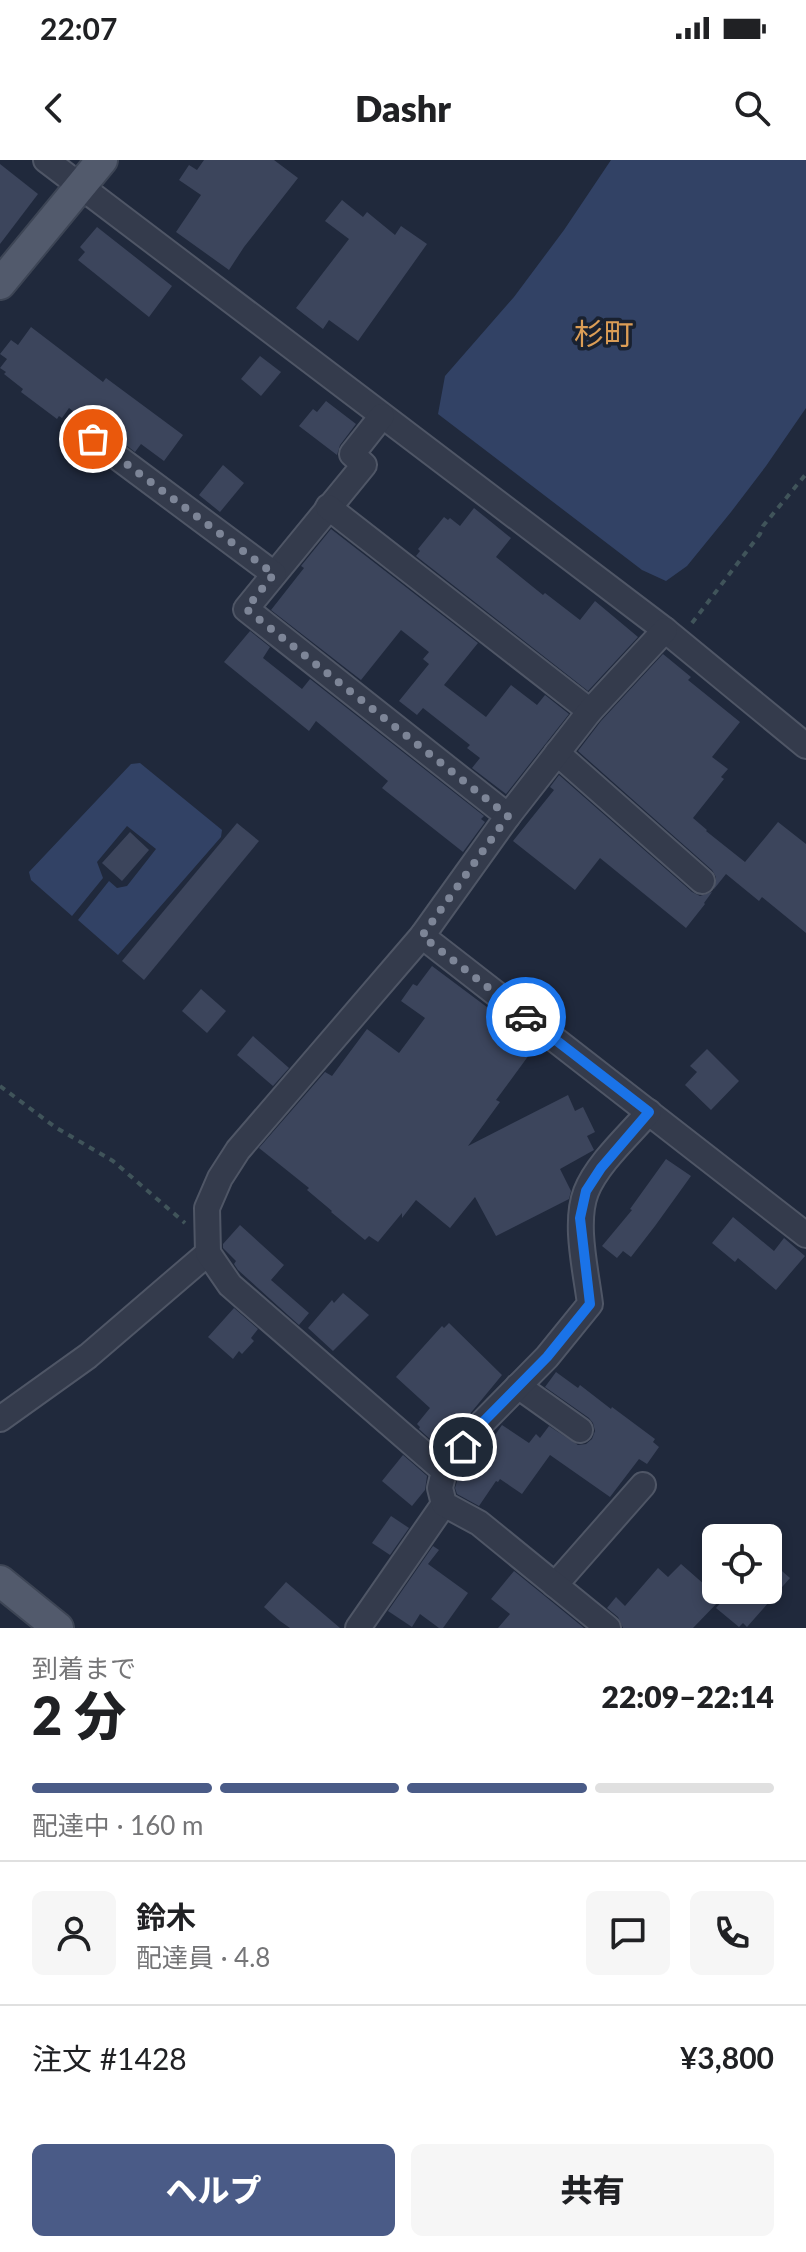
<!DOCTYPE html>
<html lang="ja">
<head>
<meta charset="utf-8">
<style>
	body { margin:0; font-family:Lato,"Noto Sans JP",sans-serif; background:#f6f6f6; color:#202124; height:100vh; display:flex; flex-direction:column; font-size:30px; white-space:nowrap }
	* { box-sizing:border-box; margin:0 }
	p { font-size:26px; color:#757577 }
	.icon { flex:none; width:44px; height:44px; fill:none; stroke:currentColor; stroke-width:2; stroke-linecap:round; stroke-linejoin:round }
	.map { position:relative; height:1468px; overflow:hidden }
	.panel { display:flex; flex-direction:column; background:#fff; flex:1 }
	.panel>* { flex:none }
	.tools { position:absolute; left:702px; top:1364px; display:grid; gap:16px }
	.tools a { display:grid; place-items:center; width:80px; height:80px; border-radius:12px; background:#fff; box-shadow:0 4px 12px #0003; font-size:40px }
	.pin { position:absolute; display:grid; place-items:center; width:68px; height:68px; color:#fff; margin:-34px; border:4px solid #fff; border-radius:50%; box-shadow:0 2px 8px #0007 }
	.courier { position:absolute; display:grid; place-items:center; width:80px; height:80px; margin:-40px; border:6px solid #1a73e8; border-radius:50%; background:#fff; color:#222; box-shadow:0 2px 10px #0007 }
	.summary em { font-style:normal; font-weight:800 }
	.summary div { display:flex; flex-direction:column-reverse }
	.summary { display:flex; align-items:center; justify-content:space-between; height:136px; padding:0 32px }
	h1 { font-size:52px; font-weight:800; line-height:60px }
	.bar { display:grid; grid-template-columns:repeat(4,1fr); gap:12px 8px; align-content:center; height:96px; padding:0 32px }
	.bar i { height:10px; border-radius:6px; background:#e0e0e0 }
	.bar .active { background:#4a5b87 }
	.bar p { grid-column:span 4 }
	.line { display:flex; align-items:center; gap:20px; padding:0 32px; border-top:2px solid #e0e0e0 }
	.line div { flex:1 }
	.round { display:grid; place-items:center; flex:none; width:84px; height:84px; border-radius:12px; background:#f6f6f6 }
	.primary-button { display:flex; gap:16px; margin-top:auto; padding:16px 32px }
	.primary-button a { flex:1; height:92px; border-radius:12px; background:#4a5b87; color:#fff; font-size:32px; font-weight:800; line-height:92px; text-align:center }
	.primary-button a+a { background:#f6f6f6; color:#202124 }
	.status { display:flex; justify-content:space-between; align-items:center; height:56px; padding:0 40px; background:#fff; direction:ltr }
	.status svg { height:22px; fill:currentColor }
	header { display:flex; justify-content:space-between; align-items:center; height:104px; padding:0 32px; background:#fff; font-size:36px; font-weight:800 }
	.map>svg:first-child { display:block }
	.water { fill:#324265 }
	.building { fill:#3c455c }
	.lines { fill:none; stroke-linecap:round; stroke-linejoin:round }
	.minor-casing { stroke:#4f5666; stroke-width:28 }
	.major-casing { stroke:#3d4555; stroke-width:34 }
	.path { stroke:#40545a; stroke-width:4; stroke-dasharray:6 6; stroke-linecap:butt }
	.minor { stroke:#343b4c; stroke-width:24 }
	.major { stroke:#525a6c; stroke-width:30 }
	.done { stroke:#7d8597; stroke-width:8; stroke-dasharray:0 14.4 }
	.route { stroke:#1a73e8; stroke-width:10 }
	.labels { text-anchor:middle; stroke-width:7; stroke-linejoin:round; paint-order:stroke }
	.neighbourhood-label { font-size:30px; fill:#db9d56; stroke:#192130 }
</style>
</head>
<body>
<div class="status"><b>22:07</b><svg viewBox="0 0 49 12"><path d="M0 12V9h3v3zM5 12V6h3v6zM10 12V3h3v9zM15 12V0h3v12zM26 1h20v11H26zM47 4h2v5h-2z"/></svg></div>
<header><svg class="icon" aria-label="back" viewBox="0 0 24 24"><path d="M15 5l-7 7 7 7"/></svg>Dashr<svg class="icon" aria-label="search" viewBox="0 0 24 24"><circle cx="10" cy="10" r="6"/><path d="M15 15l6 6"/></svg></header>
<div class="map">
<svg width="806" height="1468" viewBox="0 0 806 1468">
	<rect width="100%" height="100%" fill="#20293c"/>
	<g class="water">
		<path d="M611 0H806V248L766 306 731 352 687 406 666 421 642 410 438 254 445 216 514 137 564 70Z"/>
		<path d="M140 603 222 670 221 677 118 795 78 760 109 721 117 728 127 726 156 689 127 666 97 702 103 718 72 756 31 720 29 712 131 604Z"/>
	</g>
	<g class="building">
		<path d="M204 0H274L298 18 244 87 229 110 176 72 201 35 179 20 189 5 197 10Z"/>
		<path d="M0 4 38 34 0 84Z"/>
		<path d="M342 40 363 57 367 52 395 75 401 66 427 84 358 181 329 160 323 169 296 148 349 79 325 61Z"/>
		<path d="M97 67 172 126 149 157 78 100 85 92 80 87Z"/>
		<path d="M31 167 103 222 106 218 183 275 164 301 141 284 135 292 102 267 91 265 69 248 62 258 59 256 57 259 21 232 23 229 4 214 6 212 0 208 7 199 0 194 11 180 18 185Z"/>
		<path d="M260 196 281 212 261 236 241 219Z"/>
		<path d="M326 241 356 264 340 285 337 295 299 266 313 249 317 252Z"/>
		<path d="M223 305 244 323 220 352 199 335Z"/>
		<path d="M474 348 511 378 496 397 543 435 545 433 580 460 595 441 638 477 588 531 416 396 420 391 418 389 444 357 448 360 450 358 460 366Z"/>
		<path d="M331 369 478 483 444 525 486 557 511 525 537 545 545 535 569 554 506 634 472 608 480 598 467 588 470 585 423 548 417 555 399 541 429 504 423 499 429 492 401 470 361 520 271 450 304 408 301 406Z"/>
		<path d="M250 471 270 487 263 498 302 529 310 519 484 656 481 659 485 662 463 692 382 628 388 621 316 561 309 571 224 502Z"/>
		<path d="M663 494 691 517 688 520 740 562 712 597 728 609 721 617 724 619 693 658 707 670 706 671 745 702 778 662 806 684V773L762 737 759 741 726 714 714 729 716 717 712 710 578 591 601 561Z"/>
		<path d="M559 615 692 732 700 736 712 732 704 743 705 744 686 768 600 698 575 730 513 681 554 630 550 627Z"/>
		<path d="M237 663 259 681 144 820 122 801Z"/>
		<path d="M130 672 149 690 122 721 102 703Z"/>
		<path d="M432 806 535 883 527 894 529 895 496 940 500 942 468 986 568 935 575 951 583 947 595 972 587 976 594 990 560 1009 571 1031 569 1039 496 1076 475 1037 450 1068 416 1040 402 1058V1053L378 1082 369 1076 365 1080 331 1052 332 1051 307 1030 309 1028 259 988 325 912 332 916 367 869 399 893 425 858 401 841 413 824 417 826Z"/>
		<path d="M201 829 226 851 207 873 182 851Z"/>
		<path d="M253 876 289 908 273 926 237 895Z"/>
		<path d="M707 889 739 921 711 950 685 925 697 912 690 906Z"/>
		<path d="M666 999 691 1016 655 1066 631 1097 623 1091 617 1098 602 1086 632 1050 630 1049Z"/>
		<path d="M733 1057 774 1091 784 1078 805 1096 776 1130 738 1098 735 1102 712 1083Z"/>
		<path d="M240 1065 284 1105 271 1120 309 1153 299 1165 238 1110 234 1104 236 1101 223 1088V1084Z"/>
		<path d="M343 1133 369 1155 333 1191 308 1168 332 1140 334 1143Z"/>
		<path d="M234 1148 258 1169 251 1178 254 1181 242 1194 239 1191 233 1199 208 1177Z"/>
		<path d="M449 1163 502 1215 441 1289 419 1269 420 1267 417 1264 430 1248 396 1217 442 1166 444 1168Z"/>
		<path d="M556 1212 578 1228 580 1225 611 1249 612 1247 655 1279 653 1282 659 1287 647 1304 639 1299 610 1337 550 1295 522 1334 500 1319 498 1322 496 1321 479 1346 457 1334 455 1328 458 1318 463 1321 502 1265 529 1283 536 1274 540 1278 549 1266 578 1285 586 1284 592 1279 595 1271 593 1263 589 1258 545 1227Z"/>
		<path d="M403 1295 427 1316 425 1330 412 1346 382 1321Z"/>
		<path d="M391 1356 409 1368 390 1395 372 1383Z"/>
		<path d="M433 1386 439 1390 428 1404 468 1433 443 1468H439L420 1454 412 1467 388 1451Z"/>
		<path d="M768 1399 790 1418 747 1467 743 1463 739 1467 716 1448 732 1430H768Z"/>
		<path d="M681 1404 721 1439 693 1468H623L618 1457 607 1448 616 1437 625 1446 658 1408 668 1417Z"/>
		<path d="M514 1411 546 1437 584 1468H498L510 1454 491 1439Z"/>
		<path d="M286 1422 340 1468H290L280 1461 264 1447Z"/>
	</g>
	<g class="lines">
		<g class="minor-casing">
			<g id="minor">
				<path d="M46 0 665 470 806 586"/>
				<path d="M382 256 352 294 364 305 246 449 508 656"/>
				<path d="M93 279 274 414"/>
				<path d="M328 347 590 551"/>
				<path d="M557 593 702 721"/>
				<path d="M422 776 806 1075"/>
				<path d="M518 1226 580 1270"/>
				<path d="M0 1259 88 1196 208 1093"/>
				<path d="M444 1311 482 1263 547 1197 590 1144C586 1111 574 1063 586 1032 597 1004 629 975 649 952"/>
				<path d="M555 1425 643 1325"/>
				<path d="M358 1468 444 1344"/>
				<path d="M608 1468 479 1363 444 1344 440 1328 444 1311 230 1125 208 1093 207 1048 220 1018 238 990 422 776 508 656 590 551 665 470"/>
			</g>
		</g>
		<g class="major-casing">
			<g id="major">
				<path d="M0 124 102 0"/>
				<path d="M0 1421 58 1468"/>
			</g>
		</g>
		<g class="path">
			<path d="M692 463 760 374 763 366 806 314"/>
			<path d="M0 926 55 967 113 1001 185 1063"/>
		</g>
		<use href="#minor" class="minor"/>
		<use href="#major" class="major"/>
	</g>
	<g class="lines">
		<path class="done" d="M93 279 274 414 246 449 508 656 422 776 526 857"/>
		<path class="route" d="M463 1287 482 1263 547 1197 590 1144 580 1058 586 1031 601 1008 649 952 526 857"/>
	</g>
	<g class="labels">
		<g class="neighbourhood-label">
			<text x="604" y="185">杉町</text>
		</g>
	</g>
</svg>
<div class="tools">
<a><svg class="icon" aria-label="locate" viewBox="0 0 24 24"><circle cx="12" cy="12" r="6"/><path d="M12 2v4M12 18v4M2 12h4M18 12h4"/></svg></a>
</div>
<div class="pin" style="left:93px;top:279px;background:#ea580c"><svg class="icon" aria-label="bag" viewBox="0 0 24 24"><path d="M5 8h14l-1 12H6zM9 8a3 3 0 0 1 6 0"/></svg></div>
<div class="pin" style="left:463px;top:1287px;background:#1f2937"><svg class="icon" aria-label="home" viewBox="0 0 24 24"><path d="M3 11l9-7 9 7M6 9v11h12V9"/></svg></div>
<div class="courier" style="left:526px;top:857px"><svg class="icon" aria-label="car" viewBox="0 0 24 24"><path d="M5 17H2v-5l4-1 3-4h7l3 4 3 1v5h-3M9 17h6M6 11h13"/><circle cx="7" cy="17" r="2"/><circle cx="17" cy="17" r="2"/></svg></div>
</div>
<section class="panel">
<div class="summary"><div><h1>2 分</h1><p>到着まで</p></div><em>22:09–22:14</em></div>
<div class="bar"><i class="active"></i><i class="active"></i><i class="active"></i><i></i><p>配達中 · 160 m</p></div>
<div class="line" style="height:144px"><a class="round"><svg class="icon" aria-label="person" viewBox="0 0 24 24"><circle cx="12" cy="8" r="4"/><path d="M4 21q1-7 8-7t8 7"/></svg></a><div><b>鈴木</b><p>配達員 · 4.8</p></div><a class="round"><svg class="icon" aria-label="chat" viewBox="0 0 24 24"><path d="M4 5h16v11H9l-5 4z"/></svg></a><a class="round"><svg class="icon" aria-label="phone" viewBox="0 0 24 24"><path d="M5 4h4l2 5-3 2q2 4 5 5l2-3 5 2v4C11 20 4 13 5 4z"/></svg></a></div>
<div class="line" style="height:104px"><div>注文 #1428</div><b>¥3,800</b></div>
<div class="primary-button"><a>ヘルプ</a><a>共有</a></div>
</section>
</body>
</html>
